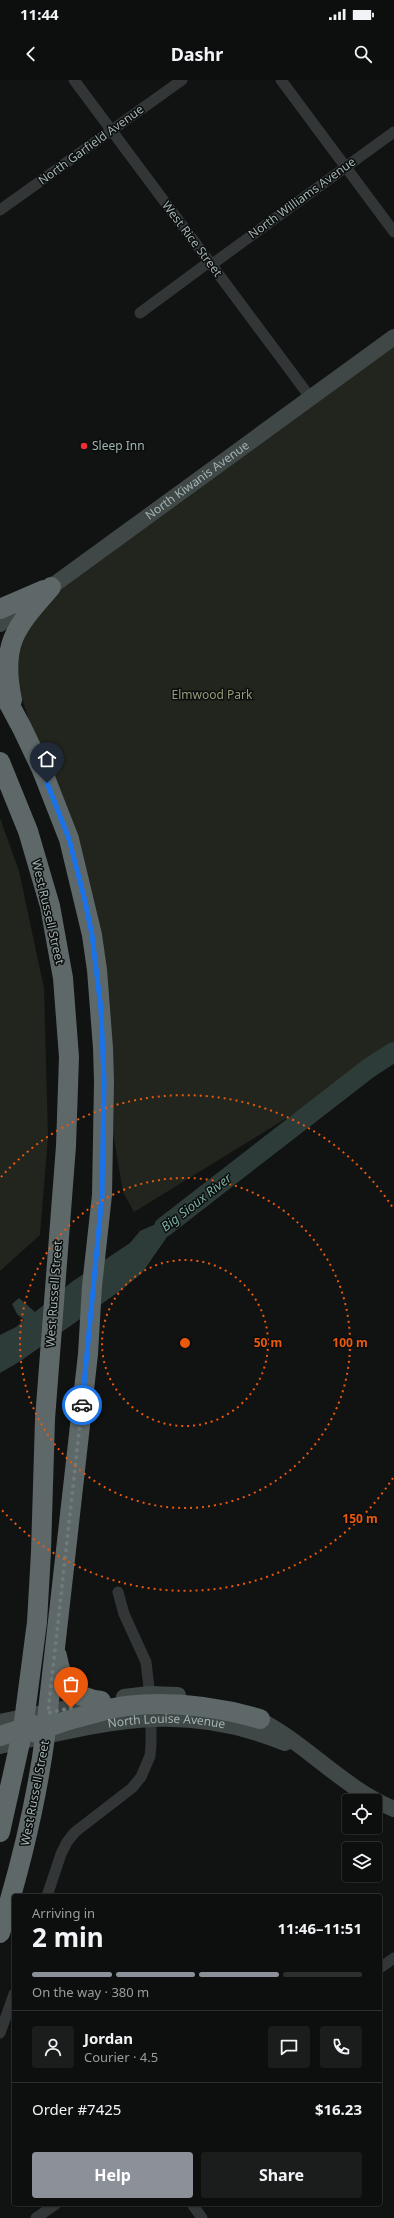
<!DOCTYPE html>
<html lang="en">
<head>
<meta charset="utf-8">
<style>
	body { margin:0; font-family:"Noto Sans",sans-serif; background:#1b1c1c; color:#f1f3f6; height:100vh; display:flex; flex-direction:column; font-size:15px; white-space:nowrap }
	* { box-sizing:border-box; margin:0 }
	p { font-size:13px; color:#9a9c9e }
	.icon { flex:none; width:22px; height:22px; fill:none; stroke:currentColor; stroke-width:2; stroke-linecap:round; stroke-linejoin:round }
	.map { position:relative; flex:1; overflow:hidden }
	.details { position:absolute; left:12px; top:1814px; width:370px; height:312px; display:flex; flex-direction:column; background:#0d0e0e; border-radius:4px; box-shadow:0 1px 3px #0004,0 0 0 1px #2d2e2e }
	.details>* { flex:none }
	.tools { position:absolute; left:342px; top:1714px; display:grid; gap:8px }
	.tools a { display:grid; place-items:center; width:40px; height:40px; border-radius:4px; background:#0d0e0e; box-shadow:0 1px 3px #0004,0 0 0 1px #2d2e2e; font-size:20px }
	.pin { position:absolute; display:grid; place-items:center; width:34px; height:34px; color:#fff; margin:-41px -17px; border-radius:50% 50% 50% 0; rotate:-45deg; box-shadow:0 0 4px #0007 }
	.pin .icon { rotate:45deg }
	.courier { position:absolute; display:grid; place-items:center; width:40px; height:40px; margin:-20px; border:3px solid #1a73e8; border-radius:50%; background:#fff; color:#222; box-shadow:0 1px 5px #0007 }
	.overview em { font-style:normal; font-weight:700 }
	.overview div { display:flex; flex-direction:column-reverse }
	.overview { display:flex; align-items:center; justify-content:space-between; height:68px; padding:0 20px }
	h1 { font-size:26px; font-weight:700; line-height:30px }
	.bar { display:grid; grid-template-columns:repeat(4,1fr); gap:6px 4px; align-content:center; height:48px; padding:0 20px }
	.bar i { height:5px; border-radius:3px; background:#2d2e2e }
	.bar .on { background:#8c9099 }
	.bar p { grid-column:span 4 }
	.line { display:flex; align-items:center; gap:10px; padding:0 20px; border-top:1px solid #2d2e2e }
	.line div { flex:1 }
	.round { display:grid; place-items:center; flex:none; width:42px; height:42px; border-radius:4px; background:#1b1c1c }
	.button { display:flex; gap:8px; margin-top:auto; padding:8px 20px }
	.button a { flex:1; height:46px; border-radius:4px; background:#8c9099; color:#fff; font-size:16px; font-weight:700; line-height:46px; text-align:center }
	.button a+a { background:#1b1c1c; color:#f1f3f6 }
	.status { display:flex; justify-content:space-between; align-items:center; height:28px; padding:0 20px; background:#0d0e0e; direction:ltr }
	.status svg { height:11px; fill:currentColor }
	header { display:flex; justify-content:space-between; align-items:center; height:52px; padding:0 20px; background:#0d0e0e; font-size:18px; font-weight:700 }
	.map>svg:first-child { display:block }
	.green { fill:#21251d }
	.water { fill:#2d3c39 }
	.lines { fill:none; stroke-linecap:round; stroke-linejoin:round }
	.river { stroke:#2d3c39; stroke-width:20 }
	.street { stroke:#323637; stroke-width:11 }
	.secondary { stroke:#404747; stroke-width:16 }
	.highway { stroke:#5e6868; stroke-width:20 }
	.done { stroke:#6f7b7b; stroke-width:4; stroke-dasharray:0 7.2 }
	.route { stroke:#1a73e8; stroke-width:5 }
	.ring { fill:none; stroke:#e8590c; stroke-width:2; stroke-dasharray:2 4 }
	.poi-dot { fill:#ed2e35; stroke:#0c0d0d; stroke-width:1.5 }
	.labels { text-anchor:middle; stroke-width:3; stroke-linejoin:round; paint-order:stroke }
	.street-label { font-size:12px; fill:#a2b3b3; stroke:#0c0d0d }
	.poi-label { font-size:12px; fill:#a2b3b3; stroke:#0c0d0d; text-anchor:start }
	.park-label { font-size:12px; fill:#919e79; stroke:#0c0d0d }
	.water-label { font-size:13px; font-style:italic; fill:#79aea1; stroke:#0c0d0d }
	.centre { fill:#e8590c; stroke:#0c0d0d; stroke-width:2 }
	.ring-label { font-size:12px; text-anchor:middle; font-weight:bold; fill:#e8590c; stroke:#0c0d0d; stroke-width:3; stroke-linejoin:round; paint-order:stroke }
</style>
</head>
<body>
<div class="status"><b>11:44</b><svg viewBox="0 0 49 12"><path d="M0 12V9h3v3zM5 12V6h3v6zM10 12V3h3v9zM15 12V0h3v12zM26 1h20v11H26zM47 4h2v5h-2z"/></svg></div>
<header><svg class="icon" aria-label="back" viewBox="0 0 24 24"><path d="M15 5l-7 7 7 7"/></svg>Dashr<svg class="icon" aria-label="search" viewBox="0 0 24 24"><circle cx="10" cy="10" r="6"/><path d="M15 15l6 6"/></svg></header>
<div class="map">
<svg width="394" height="2138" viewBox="0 0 394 2138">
	<rect width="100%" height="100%" fill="#111212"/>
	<g class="green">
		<path d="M394 258V972L134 1132 123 1112 104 1001 92 855 57 727 5 566 51 507Z"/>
		<path d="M0 738 19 791 44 908 48 1057 40 1155 0 1191Z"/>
	</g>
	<path class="water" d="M185 1131 142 1193 120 1211 19 1282 0 1293V1255L16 1247 24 1240 17 1234 12 1224 19 1218 35 1232 73 1201 130 1163 140 1151Z"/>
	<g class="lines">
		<path class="river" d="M164 1147 369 988 394 972"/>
		<g class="street">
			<path d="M74 0 310 317"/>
			<path d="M281 0 394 152"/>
			<path d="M0 130 182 0"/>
			<path d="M211 185 394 52"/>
			<path d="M140 233 209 182"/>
			<path d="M47 1816 61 1774 67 1762 75 1752 132 1708 141 1697 150 1676 151 1665V1625L146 1582 124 1534 118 1512"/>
			<path d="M380 1888 394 1878"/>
			<path d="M0 1953 14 1914"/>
			<path d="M192 2124 202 2138"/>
			<path d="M36 2138 56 2124"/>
		</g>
		<g class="secondary">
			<path id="s1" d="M0 544 394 257"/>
			<path d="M124 1617 149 1614 178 1615"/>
			<path d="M248 1634C302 1658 339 1706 394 1729"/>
			<path d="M0 1642 101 1621"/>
			<path id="s2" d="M0 1666C106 1643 179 1620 285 1663"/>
		</g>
		<g class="highway">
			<path d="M0 529 44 510"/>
			<path d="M0 607 22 648 42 690 69 759 92 855 97 890 103 968 104 1001 102 1115 92 1206 88 1274 45 1657C36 1724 20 1789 0 1853"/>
			<path d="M12 620C0 563 16 547 51 507"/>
			<path d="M0 682 28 751 50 826 63 898 69 977 66 1066 45 1339 41 1472 37 1542 23 1649 0 1752"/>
			<path d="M57 1576C62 1605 72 1617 101 1621"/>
			<path d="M36 1653C49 1646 62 1642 76 1638 93 1634 109 1628 126 1626 170 1621 218 1627 260 1639"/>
			<path d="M0 1656 34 1645"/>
		</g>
	</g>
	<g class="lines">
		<path class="done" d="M71 1628 48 1633 82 1325"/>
		<path class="route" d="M47 703 69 759 85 821 92 855 101 930 104 1001 102 1116 82 1325"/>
	</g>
	<g class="ring">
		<circle cx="185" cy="1263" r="83"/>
		<circle cx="185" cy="1263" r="165"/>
		<path d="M393 1398A248 248 0 0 1 1 1429M1 1097A248 248 0 0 1 393 1128"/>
	</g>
	<circle class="poi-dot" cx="84" cy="366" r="4"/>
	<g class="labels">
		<g class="street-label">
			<text transform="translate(91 65) rotate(-36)" y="4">North Garfield Avenue</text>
			<text transform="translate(302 118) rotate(-36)" y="4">North Williams Avenue</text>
			<text transform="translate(192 159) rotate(53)" y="4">West Rice Street</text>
			<text dy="4" stroke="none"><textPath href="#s1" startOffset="244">North Kiwanis Avenue</textPath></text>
			<text transform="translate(48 832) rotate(77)" y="4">West Russell Street</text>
			<text transform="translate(54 1214) rotate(-86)" y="4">West Russell Street</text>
			<text dy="4" stroke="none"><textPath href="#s2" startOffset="169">North Louise Avenue</textPath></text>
			<text transform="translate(35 1713) rotate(-79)" y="4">West Russell Street</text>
		</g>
		<g class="poi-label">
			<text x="92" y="370">Sleep Inn</text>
		</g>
		<g class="park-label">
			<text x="212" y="619">Elmwood Park</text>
		</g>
		<g class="water-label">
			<text transform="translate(196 1122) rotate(-38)" y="5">Big Sioux River</text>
		</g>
	</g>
	<circle cx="185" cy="1263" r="6" class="centre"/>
	<g class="ring-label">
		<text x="268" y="1267">50 m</text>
		<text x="350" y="1267">100 m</text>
		<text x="360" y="1443">150 m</text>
	</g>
</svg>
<div class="tools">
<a><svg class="icon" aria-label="locate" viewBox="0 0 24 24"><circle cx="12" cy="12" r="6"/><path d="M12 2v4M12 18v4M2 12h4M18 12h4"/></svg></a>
<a><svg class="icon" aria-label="layers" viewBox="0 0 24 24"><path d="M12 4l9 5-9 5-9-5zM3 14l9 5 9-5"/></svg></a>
</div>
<div class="pin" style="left:71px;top:1628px;background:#ea580c"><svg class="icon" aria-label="bag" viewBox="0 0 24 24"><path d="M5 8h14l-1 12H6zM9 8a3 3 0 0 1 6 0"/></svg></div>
<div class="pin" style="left:47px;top:703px;background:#1f2937"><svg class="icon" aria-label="home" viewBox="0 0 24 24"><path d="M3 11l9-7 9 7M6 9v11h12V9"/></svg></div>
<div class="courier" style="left:82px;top:1325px"><svg class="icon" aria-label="car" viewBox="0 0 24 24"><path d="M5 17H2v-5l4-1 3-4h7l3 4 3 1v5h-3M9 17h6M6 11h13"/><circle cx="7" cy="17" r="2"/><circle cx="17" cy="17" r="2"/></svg></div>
<section class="details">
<div class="overview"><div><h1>2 min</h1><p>Arriving in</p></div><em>11:46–11:51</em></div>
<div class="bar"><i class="on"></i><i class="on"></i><i class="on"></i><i></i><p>On the way · 380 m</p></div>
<div class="line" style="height:72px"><a class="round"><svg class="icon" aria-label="person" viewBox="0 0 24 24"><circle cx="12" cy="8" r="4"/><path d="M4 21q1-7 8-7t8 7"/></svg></a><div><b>Jordan</b><p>Courier · 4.5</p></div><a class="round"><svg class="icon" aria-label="chat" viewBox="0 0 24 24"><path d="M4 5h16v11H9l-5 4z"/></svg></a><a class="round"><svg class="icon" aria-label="phone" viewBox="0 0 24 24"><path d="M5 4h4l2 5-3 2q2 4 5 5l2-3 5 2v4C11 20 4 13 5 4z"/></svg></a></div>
<div class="line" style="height:52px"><div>Order #7425</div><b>$16.23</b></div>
<div class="button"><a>Help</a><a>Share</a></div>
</section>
</div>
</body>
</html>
